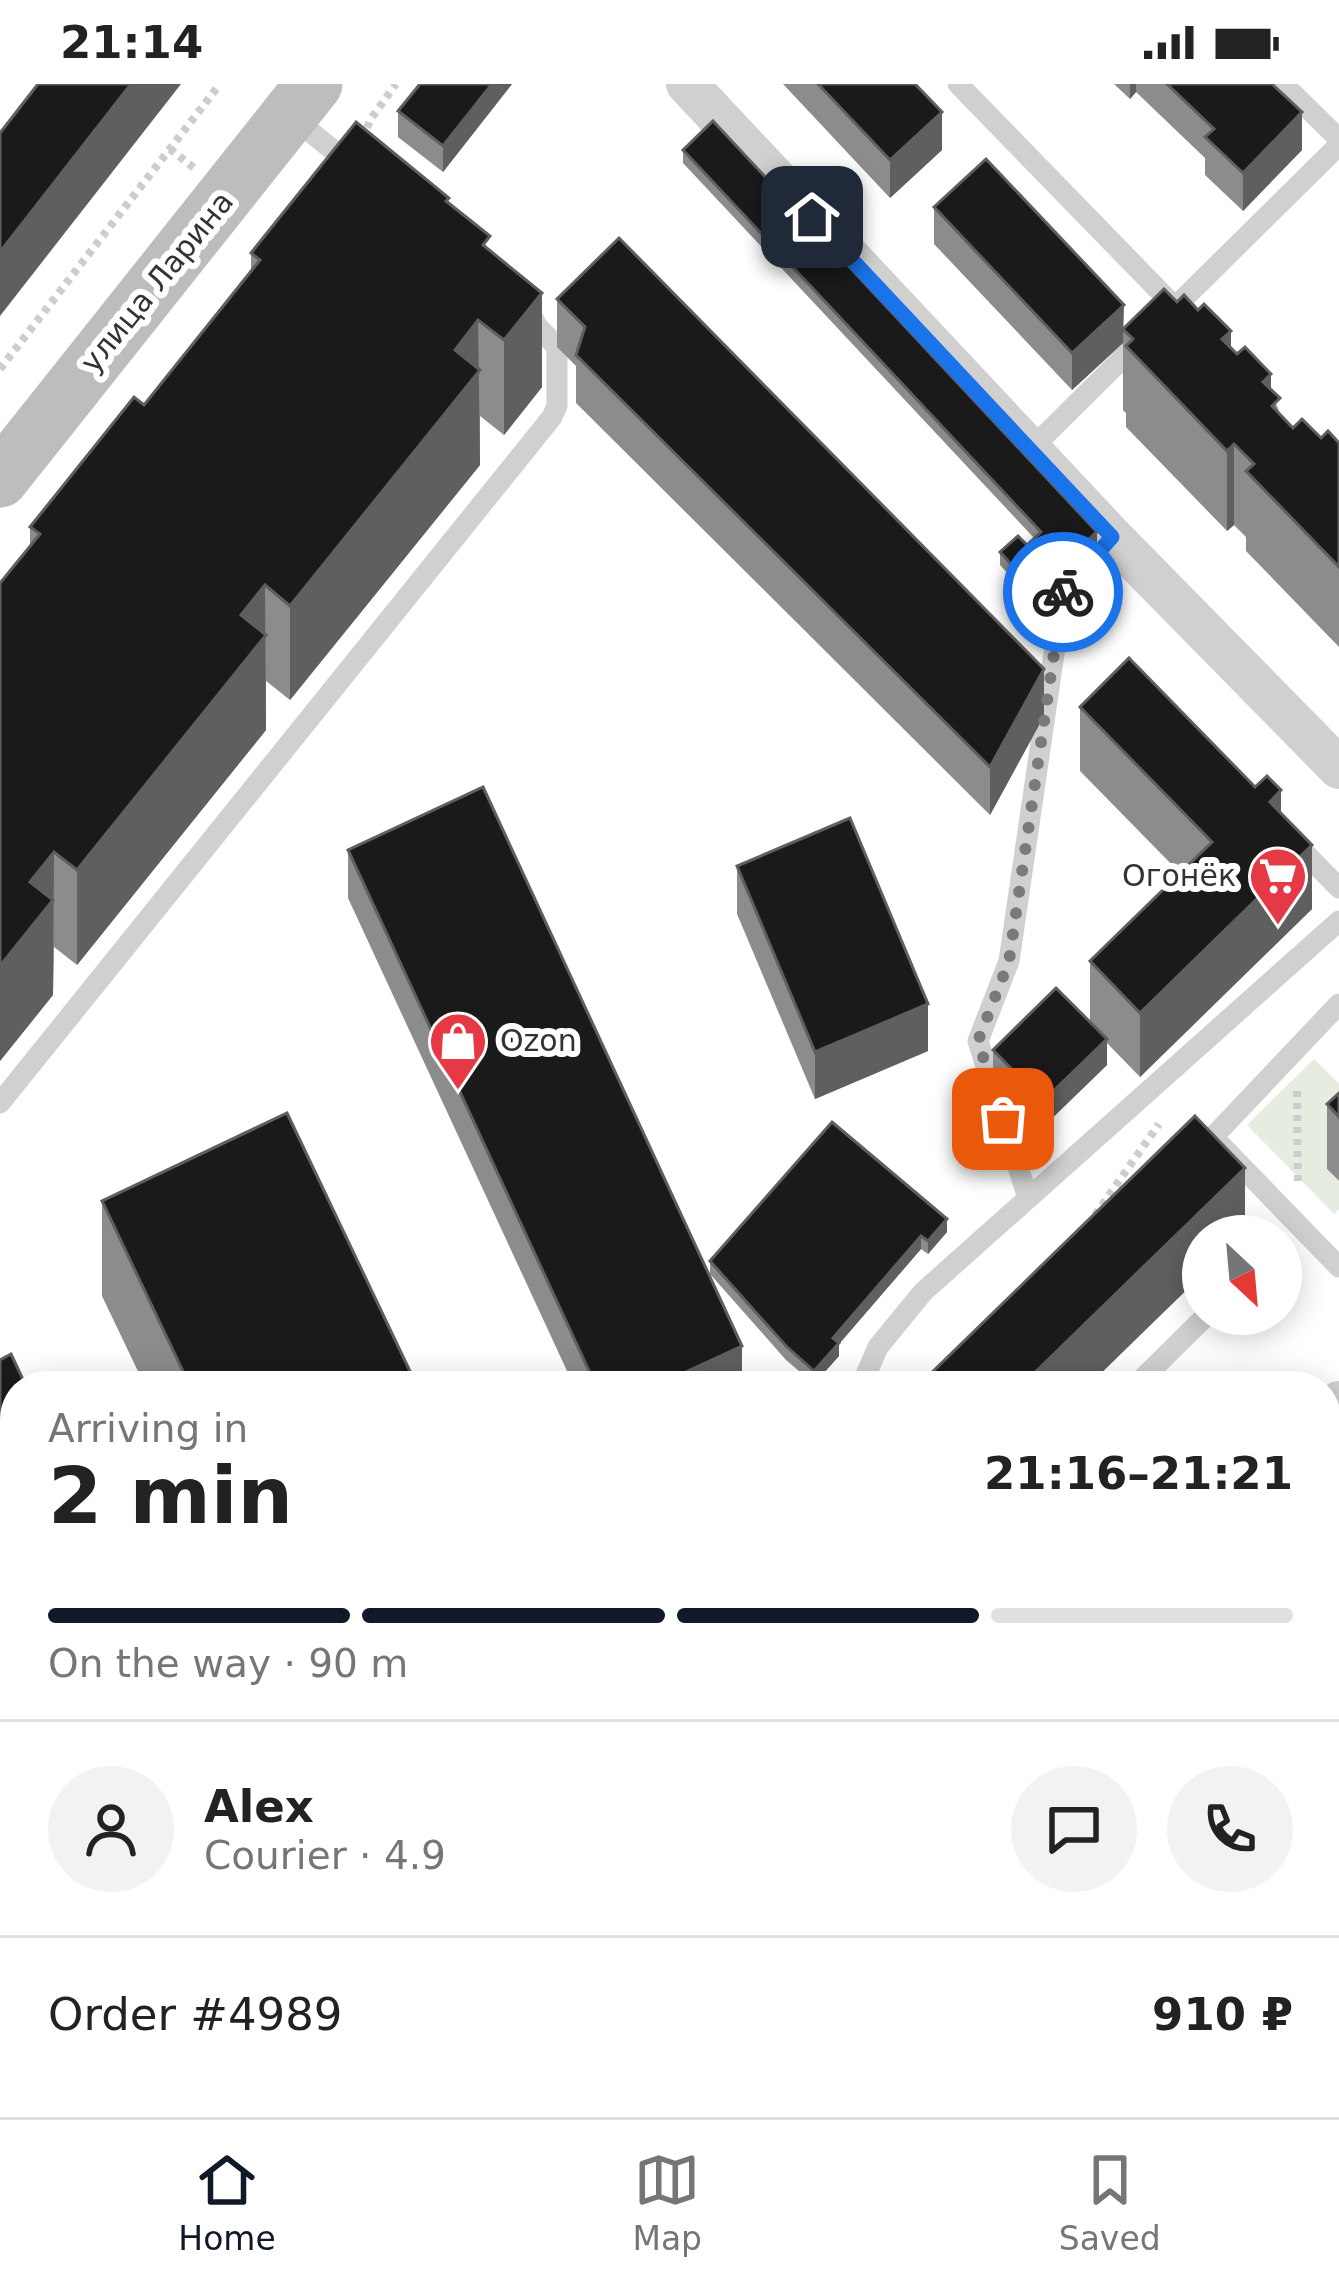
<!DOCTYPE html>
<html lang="en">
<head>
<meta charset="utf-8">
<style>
	body { margin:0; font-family:"DejaVu Sans",sans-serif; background:#f2f2f2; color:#222; height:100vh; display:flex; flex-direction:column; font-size:45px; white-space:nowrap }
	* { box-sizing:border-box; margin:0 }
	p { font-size:39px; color:#767676 }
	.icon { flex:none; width:66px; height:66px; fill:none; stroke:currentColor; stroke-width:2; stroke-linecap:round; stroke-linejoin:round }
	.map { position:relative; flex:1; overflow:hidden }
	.panel { position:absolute; left:0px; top:1287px; width:1341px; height:747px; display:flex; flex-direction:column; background:#fff; border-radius:48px 48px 0 0; box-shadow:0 6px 30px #0003 }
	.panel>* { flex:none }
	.needle { width:78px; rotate:154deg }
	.fabs { position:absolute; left:1182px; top:1131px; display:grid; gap:24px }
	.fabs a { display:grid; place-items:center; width:120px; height:120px; border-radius:50%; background:#fff; box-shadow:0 6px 30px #0003; font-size:60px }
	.pin { position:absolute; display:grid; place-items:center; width:102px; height:102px; color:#fff; margin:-51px; border-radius:24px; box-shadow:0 6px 18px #0006 }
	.courier { position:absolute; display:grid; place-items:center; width:120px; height:120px; margin:-60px; border:9px solid #1a73e8; border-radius:50%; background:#fff; color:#222; box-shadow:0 3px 15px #0007 }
	.head em { font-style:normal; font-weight:800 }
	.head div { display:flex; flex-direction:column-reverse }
	.head { display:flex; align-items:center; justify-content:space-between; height:204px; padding:0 48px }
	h1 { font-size:78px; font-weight:800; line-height:90px }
	.bar { display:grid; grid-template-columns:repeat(4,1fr); gap:18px 12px; align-content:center; height:144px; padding:0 48px }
	.bar i { height:15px; border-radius:9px; background:#e0e0e0 }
	.bar .active { background:#111827 }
	.bar p { grid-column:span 4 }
	.line { display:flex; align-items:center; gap:30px; padding:0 48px; border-top:3px solid #e0e0e0 }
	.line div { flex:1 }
	.round { display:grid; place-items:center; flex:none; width:126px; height:126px; border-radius:63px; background:#f2f2f2 }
	.status { display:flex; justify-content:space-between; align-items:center; height:84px; padding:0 60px; background:#fff; direction:ltr }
	.status svg { height:33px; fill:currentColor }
	.tabs { display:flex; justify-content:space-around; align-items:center; height:168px; border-top:3px solid #e0e0e0; background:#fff; font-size:33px; color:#767676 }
	.tabs a { display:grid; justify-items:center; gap:6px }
	.tabs .active { color:#111827 }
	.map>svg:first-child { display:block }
	.green { fill:#e6ecdf }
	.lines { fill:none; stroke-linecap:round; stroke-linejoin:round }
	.path { stroke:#cdcdcd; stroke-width:8; stroke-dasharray:6 6; stroke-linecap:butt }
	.service { stroke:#d0d0d0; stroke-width:21 }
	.minor { stroke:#d0d0d0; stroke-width:42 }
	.tertiary { stroke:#d0d0d0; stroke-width:51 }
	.secondary { stroke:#bdbdbd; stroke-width:57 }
	.wall { fill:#8c8c8c }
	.shaded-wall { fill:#5f5f5f }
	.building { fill:#1a1a1a; stroke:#5f5f5f; stroke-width:3 }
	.done { stroke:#7a7a7a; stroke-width:12; stroke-dasharray:0 21.6 }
	.route { stroke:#1a73e8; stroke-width:15 }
	.labels { text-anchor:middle; stroke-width:12; stroke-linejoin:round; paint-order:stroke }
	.street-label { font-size:30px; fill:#333; stroke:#fff }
	.poi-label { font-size:30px; fill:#333; stroke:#fff; text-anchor:end }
</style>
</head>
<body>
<div class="status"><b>21:14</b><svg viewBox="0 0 49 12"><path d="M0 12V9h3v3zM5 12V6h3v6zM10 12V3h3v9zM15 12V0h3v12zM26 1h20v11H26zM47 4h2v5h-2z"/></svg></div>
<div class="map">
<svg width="1339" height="2033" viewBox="0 0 1339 2033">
	<rect width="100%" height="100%" fill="#fff"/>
	<path class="green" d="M1314 975 1339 1000V1073L1327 1085 1339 1098V1125L1334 1130 1247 1041Z"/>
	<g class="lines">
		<g class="path">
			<path d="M363 55 370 36 396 0"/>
			<path d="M170 65 194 84"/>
			<path d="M0 285 220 0"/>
			<path d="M1297 1007 1298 1100"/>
			<path d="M1095 1131 1159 1040"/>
		</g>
		<g class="service">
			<path d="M958 0 1175 223"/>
			<path d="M1283 0 1339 55"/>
			<path d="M291 32 355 84"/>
			<path d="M1167 231 1339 61"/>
			<path d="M1030 366 1140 257"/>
			<path d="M1293 757 1339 804"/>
			<path d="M1339 920 1213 1053 1339 1183"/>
			<path d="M0 1019 552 333 557 322V263L537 242 528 225"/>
			<path d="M1028 1114 978 957 1009 877 1063 508 1112 453"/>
			<path d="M861 1302 878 1263 923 1208 1339 837"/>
			<path d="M1135 1302 1208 1230"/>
			<path d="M126 2033 140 2019"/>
		</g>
		<g class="minor">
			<path d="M687 0 1112 453 1339 684"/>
			<path d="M1326 1331 1339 1318"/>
			<path d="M1253 2019 1267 2033"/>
			<path d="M605 2033 619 2019"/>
			<path d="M1335 2033 1339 2029"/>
		</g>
		<g class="tertiary">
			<path d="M0 1944 15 1960"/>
			<path d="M69 2019 82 2033"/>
		</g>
		<path class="secondary" d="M0 395 314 0"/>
	</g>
	<g class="wall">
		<path d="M512 0 443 88 398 53V27Z"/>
		<path d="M783 0H915L942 66 890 114Z"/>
		<path d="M1114 0H1272L1302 66 1243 127 1205 91V74L1136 8 1130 15Z"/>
		<path d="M683 66 1097 461 1027 522 1026 509 1000 481V468L1027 461 1034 454 683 79Z"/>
		<path d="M449 120 490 166 542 303 504 351 480 332V381L290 616 266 597V646L77 881 54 863 53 911 0 977V499L30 461V443L144 321 251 188V169Z"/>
		<path d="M934 123 1124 244 1177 218 1231 263 1271 306 1280 330 1293 344 1339 359V563L1246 467V453L1234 441 1227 447 1126 343V329L1123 326V259L1072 306 934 160Z"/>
		<path d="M557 215 1044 632 990 731 576 319V282L557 263Z"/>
		<path d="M1080 623 1281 729 1312 825 1140 993 1107 959V981L1043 1043 993 992V966L1090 938V877L1180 789 1080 687Z"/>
		<path d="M348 766 742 1302H574L348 814Z"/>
		<path d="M737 782 928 967 815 1015 737 830Z"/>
		<path d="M1339 1009V1097L1327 1085V1020Z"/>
		<path d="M102 1117 417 1302H145L102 1212Z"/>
		<path d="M947 1148 928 1170 921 1165 839 1260V1272L814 1300 786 1276 710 1190V1177Z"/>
		<path d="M0 1276 15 1302V1905L0 1889V1849L9 1840 0 1821Z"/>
		<path d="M1326 1421 1339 1435V1517L1326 1503Z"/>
		<path d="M233 2019H360L358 2021V2033H233Z"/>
		<path d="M396 2019H457L449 2027V2033H410Z"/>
		<path d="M778 2019H847V2033H780L786 2027Z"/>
		<path d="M986 2019H1055V2030L1052 2033H998Z"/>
		<path d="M1091 2019H1229V2033H1098L1091 2025Z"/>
	</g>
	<g class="shaded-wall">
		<path d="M131 0H181L0 232V168Z"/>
		<path d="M492 0H512L443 88V62Z"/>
		<path d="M1130 0H1136V8L1130 15Z"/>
		<path d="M942 28V66L890 114V76Z"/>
		<path d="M1302 28V66L1243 127V89Z"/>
		<path d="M542 209V303L504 351V256Z"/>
		<path d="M1124 221 1123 259 1072 306V269Z"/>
		<path d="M478 236 480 381 290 616V522L455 266Z"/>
		<path d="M1231 247V327L1222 255Z"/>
		<path d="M1271 290V370L1263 298Z"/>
		<path d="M1234 360V441L1227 447V367Z"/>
		<path d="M1097 448V461L1027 522V509Z"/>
		<path d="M265 501 266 646 77 881V786L241 531Z"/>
		<path d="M1044 585V632L990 731V683Z"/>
		<path d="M1281 706V771L1270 718Z"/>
		<path d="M1312 761V825L1140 993V929Z"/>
		<path d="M54 768 53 911 0 977V882L30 798Z"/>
		<path d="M928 920V967L815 1015V968Z"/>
		<path d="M1107 955V981L1043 1043V1017Z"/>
		<path d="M1245 1084V1148L1241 1152H1203V1190L1088 1302H1021Z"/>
		<path d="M947 1135V1148L928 1170V1157Z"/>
		<path d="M921 1152V1165L839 1260V1272L814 1300V1287L833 1254Z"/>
		<path d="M742 1262V1302H655Z"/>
		<path d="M1339 1742V1755L1326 1768V1755Z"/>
		<path d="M290 2019H360L358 2021V2033H286V2023Z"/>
		<path d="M432 2019H457L449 2027V2033H432Z"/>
		<path d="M844 2019H847V2033H829Z"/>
		<path d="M1053 2019H1055V2030L1052 2033H1037Z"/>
		<path d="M1217 2019H1229V2033H1202Z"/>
	</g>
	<g class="building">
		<path d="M38 0H131L0 168V49Z"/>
		<path d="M420 0H492L443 62 398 27Z"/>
		<path d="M818 0H915L942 28 890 76Z"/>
		<path d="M1167 0H1272L1302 28 1243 89 1205 53 1214 45Z"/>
		<path d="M713 37 1097 448 1027 509 1026 496 1000 468 1018 452 1027 461 1041 448 683 66Z"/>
		<path d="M356 38 449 114 446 117 490 152 483 161 542 209 504 256 478 236 455 266 480 286 290 522 265 501 241 531 266 551 77 786 54 768 30 798 53 816 0 882V499L40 450 30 443 134 313 144 321 260 176 251 169Z"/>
		<path d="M986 75 1124 221 1072 269 934 123Z"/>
		<path d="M619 154 1044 585 990 683 576 271 585 243 557 215Z"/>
		<path d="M1164 205 1177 218 1184 211 1198 226 1204 220 1231 247 1222 255 1237 270 1245 263 1271 290 1263 298 1280 314 1272 322 1293 344 1302 335 1321 354 1328 347 1339 359V483L1246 387 1254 380 1234 360 1227 367 1126 262 1133 255 1123 245Z"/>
		<path d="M1129 574 1255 703 1267 692 1281 706 1270 718 1312 761 1140 929 1090 877 1212 758 1080 623Z"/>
		<path d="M483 703 742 1262 655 1302H596L348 766Z"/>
		<path d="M850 734 928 920 815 968 737 782Z"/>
		<path d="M1056 904 1107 955 1043 1017 993 966Z"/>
		<path d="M1339 1009V1033L1327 1020Z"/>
		<path d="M287 1029 417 1302H190L102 1117Z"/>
		<path d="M1195 1032 1245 1084 1021 1302H918Z"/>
		<path d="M832 1038 947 1135 928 1157 921 1152 833 1254 839 1259 814 1287 786 1262 710 1177Z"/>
		<path d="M11 1270 26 1302H15V1758L0 1727V1276Z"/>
		<path d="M1326 1421 1339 1435V1504L1326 1490Z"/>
		<path d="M1339 1698V1742L1326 1755V1710Z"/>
		<path d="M15 1835V1868L0 1852V1849Z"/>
		<path d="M802 2019H844L829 2033H815Z"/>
		<path d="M997 2019H1053L1037 2033H1010Z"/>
		<path d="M1129 2019H1217L1202 2033H1142Z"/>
	</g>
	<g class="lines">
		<path class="done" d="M1003 1035 978 957 1009 877 1063 508"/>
		<path class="route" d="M812 133 1112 453 1063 508"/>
	</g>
	<defs>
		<g id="supermarket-pin" transform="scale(3)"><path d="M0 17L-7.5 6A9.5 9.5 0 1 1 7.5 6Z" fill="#e63946" stroke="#fff"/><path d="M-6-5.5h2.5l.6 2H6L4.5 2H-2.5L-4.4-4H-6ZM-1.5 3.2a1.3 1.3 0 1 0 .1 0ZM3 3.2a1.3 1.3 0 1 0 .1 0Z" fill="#fff"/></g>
		<g id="shop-pin" transform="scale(3)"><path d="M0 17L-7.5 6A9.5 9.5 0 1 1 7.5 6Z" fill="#e63946" stroke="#fff"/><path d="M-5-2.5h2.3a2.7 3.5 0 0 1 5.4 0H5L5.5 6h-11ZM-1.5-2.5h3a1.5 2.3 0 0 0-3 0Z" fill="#fff"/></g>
	</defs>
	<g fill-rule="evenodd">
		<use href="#supermarket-pin" x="1278" y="792"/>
		<use href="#shop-pin" x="458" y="957"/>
	</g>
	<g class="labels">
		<g class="street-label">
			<text transform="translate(157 198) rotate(-51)" y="10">улица Ларина</text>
		</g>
		<g class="poi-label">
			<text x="1236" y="802">Огонёк</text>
			<text x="500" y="967" text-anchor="start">Ozon</text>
		</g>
	</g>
</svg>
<div class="fabs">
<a><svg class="needle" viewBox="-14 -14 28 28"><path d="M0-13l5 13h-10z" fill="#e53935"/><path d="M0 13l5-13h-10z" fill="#767676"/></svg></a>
</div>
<div class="pin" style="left:1003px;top:1035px;background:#ea580c"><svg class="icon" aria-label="bag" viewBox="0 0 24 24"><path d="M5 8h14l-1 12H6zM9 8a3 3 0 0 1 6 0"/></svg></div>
<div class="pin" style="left:812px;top:133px;background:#1f2937"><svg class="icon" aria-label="home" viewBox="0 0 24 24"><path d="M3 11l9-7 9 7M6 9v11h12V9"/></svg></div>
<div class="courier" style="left:1063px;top:508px"><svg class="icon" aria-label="bike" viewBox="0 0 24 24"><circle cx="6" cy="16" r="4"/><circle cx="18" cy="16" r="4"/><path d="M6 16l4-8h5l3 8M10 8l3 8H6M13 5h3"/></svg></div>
<section class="panel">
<div class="head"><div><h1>2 min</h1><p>Arriving in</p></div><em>21:16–21:21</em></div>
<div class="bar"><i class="active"></i><i class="active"></i><i class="active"></i><i></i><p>On the way · 90 m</p></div>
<div class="line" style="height:216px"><a class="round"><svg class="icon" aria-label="person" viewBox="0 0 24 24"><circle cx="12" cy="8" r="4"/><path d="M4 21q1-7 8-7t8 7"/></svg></a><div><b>Alex</b><p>Courier · 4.9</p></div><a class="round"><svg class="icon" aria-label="chat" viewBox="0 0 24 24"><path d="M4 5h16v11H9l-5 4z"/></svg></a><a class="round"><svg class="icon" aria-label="phone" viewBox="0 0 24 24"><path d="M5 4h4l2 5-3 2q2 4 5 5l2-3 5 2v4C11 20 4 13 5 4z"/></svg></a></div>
<div class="line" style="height:156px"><div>Order #4989</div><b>910 ₽</b></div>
</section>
</div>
<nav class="tabs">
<a class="active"><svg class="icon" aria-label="home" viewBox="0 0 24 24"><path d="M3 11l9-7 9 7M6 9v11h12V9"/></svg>Home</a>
<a><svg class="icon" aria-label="map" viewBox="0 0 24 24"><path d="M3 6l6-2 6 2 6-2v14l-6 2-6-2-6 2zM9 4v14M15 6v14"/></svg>Map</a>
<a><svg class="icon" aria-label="saved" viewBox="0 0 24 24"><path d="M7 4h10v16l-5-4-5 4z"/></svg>Saved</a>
</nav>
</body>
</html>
